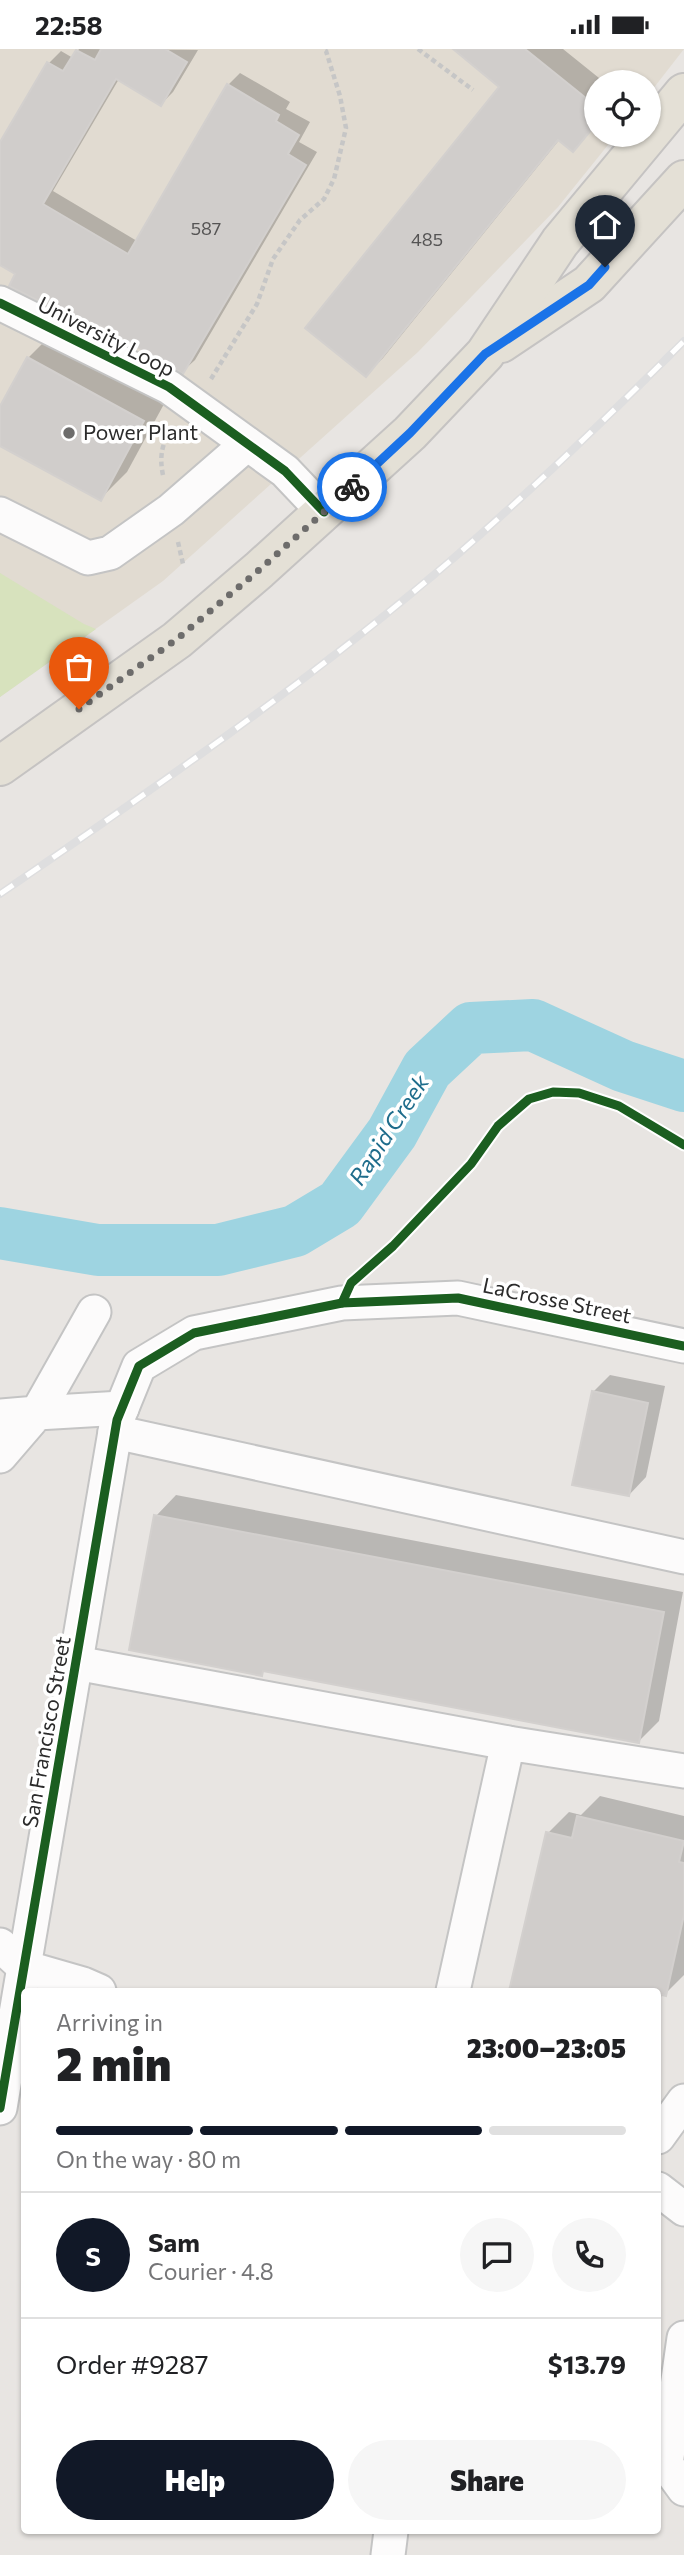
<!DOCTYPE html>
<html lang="en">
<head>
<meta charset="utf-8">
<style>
	body { margin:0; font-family:Commissioner,sans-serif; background:#f6f6f6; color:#202124; height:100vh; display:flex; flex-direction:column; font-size:26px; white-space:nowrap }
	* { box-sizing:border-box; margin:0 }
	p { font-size:23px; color:#757577 }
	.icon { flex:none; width:38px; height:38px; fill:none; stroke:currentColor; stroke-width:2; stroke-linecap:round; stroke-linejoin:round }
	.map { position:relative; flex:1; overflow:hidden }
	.drawer { position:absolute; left:21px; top:1939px; width:640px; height:546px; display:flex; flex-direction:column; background:#fff; border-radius:7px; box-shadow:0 2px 5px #0004 }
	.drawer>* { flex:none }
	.controls { position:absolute; left:584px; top:21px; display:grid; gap:14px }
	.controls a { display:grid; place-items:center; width:77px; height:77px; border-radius:50%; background:#fff; box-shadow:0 2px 5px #0004; font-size:35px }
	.pin { position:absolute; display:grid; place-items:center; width:60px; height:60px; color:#fff; margin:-72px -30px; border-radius:50% 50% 50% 0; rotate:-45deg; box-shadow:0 0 7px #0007 }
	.pin .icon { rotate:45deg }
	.courier { position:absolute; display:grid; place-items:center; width:70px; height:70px; margin:-35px; border:5px solid #1a73e8; border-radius:50%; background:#fff; color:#222; box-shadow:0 2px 9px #0007 }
	.head em { font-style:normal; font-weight:800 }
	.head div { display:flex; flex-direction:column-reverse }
	.head { display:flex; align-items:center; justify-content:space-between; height:119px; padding:0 35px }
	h1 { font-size:46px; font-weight:800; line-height:52px }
	.bar { display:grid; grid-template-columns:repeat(4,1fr); gap:10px 7px; align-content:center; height:84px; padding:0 35px }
	.bar i { height:9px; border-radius:5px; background:#e0e0e0 }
	.bar .selected { background:#111827 }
	.bar p { grid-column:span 4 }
	.line { display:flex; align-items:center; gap:18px; padding:0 35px; border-top:2px solid #e0e0e0 }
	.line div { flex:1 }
	.round { display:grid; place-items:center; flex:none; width:74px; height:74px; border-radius:37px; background:#f6f6f6 }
	.action { display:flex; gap:14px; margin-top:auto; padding:14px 35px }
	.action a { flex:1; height:80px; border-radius:42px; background:#111827; color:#fff; font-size:28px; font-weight:800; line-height:80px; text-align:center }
	.action a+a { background:#f6f6f6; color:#202124 }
	.status { display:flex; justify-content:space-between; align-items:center; height:49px; padding:0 35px; background:#fff; direction:ltr }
	.status svg { height:19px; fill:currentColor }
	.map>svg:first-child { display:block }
	.education { fill:#e1dbd1 }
	.pitch { fill:#d7e2bd }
	.shadow { fill:#0003 }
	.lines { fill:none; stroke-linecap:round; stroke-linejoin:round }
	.river { stroke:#9ed4e1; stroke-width:52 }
	.building { fill:#d0cdcb; stroke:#d3d0ce; stroke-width:2 }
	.minor-casing { stroke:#c4c4c4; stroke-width:37 }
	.major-casing { stroke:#c5c3c2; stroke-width:42 }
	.path { stroke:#c6c6c6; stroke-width:4.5; stroke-dasharray:5 3.5; stroke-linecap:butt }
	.minor { stroke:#fcfbfb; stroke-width:33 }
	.major { stroke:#e4e0d6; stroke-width:38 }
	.rail-casing { stroke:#dededf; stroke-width:8 }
	.rail { stroke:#fff; stroke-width:5; stroke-dasharray:16; stroke-linecap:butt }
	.cycleway-casing { stroke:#fff; stroke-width:13 }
	.cycleway { stroke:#1b5e20; stroke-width:9 }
	.done { stroke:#6d6c6b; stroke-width:7; stroke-dasharray:0 12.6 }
	.route { stroke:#1a73e8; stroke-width:9 }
	.poi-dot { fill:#6d6c6b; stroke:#fff; stroke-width:2.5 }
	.labels { text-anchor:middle; stroke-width:7; stroke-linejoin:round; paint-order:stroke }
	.number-label { font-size:18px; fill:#555454 }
	.street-label { font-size:21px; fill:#2b2b2b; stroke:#fff }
	.poi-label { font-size:21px; fill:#2b2b2b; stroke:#fff; text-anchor:start }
	.water-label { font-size:23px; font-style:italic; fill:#1e6c8b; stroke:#fff }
</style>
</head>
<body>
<div class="status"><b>22:58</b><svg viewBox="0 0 49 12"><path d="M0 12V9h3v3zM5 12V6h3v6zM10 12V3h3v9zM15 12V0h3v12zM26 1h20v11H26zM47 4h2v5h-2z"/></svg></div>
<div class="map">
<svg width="684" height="2506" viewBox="0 0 684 2506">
	<rect width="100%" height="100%" fill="#e8e5e2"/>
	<path class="education" d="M0 0H684L649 45V33H597V86H616L558 158 418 303 163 532 0 648Z"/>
	<path class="pitch" d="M0 524 84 575 96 580 0 648Z"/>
	<g class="shadow">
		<path d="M79 0 198 1 173 43 161 55 119 30 53 142 137 192 228 36 240 24 290 53 286 60 310 73 299 93 317 103 195 311 183 322 0 214V97L49 14 61 2 73 9Z"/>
		<path d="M455 0H563L604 33H597V75L573 100 560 90 383 309 366 326 502 38Z"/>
		<path d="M55 282 170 344 127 423 100 450 0 395V361L28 309Z"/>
		<path d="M610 1326 665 1337 646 1428 629 1446 593 1343Z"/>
		<path d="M176 1446 683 1543 659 1672 639 1692 265 1621 261 1625 156 1467Z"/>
		<path d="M600 1747 684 1767V1926L665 1945 662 1944 658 1962V1942H512L548 1784 569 1763 581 1766Z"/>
	</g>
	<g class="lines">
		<path class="river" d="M0 1184 98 1201H218L295 1182 340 1155 392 1084 427 1020 471 979 533 976 623 1017 684 1037"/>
	</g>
	<g class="building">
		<path d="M101 0H165L187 13 161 57 116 30 43 155 128 205 227 35 279 66 276 72 299 86 288 105 306 116 183 325 100 276 97 281 9 237 15 225 0 216V93L47 13 63 22 76 1 95 11Z"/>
		<path d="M453 0H525L597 58V74L573 103 558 91 366 328 305 279 499 38Z"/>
		<path d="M27 308 144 372 101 452 0 397V357Z"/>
		<path d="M592 1342 648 1354 629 1447 572 1436Z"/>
		<path d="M154 1466 664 1563 639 1694 263 1622 262 1627 129 1601Z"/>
		<path d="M577 1767 684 1792 679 1813 684 1814V1866L666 1947 658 1945V1942H509L546 1783 572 1789Z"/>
	</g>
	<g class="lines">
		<g class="minor-casing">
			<g id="minor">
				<path d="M0 254 169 338 285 422 324 463"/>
				<path d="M0 465 88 509 110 504 171 461 247 395"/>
				<path d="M0 1367 37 1364 94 1263"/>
				<path d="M115 1383 684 1508"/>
				<path d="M0 1407 37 1364 122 1359"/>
				<path d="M76 1614 508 1694"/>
				<path d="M0 1896 24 1918 83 1935 99 1942"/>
				<path d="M453 1942 508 1694 684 1722"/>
				<path d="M0 2059 117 1371 139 1317 194 1284 342 1254 458 1249 684 1297"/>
				<path d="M658 2088 684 2052"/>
				<path d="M658 2140 684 2160"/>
				<path d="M684 2289 666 2415 684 2440"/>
				<path d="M388 2506 391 2482"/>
			</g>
		</g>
		<g class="major-casing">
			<g id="major">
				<path d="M501 294 589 235 684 131"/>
				<path d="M0 717 177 591 259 521 410 384 485 305 560 193 684 44"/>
			</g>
		</g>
		<g class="path">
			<path d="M418 0 473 41"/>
			<path d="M211 330 257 255 273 210 300 171 324 150 334 130 346 79 340 47 326 2 322 0"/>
			<path d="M163 426C159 407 162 395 172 378"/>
			<path d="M178 493 183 515"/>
		</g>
		<use href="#minor" class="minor"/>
		<use href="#major" class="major"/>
		<g class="rail-casing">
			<path id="rail" d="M0 845C156 738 313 630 456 507 535 438 610 366 684 292"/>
		</g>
		<use href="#rail" class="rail"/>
		<g class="cycleway-casing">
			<g id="cycleway">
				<path d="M0 254 169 338 285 422 324 463"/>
				<path d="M342 1254 351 1234 393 1197 471 1115 498 1077 529 1050 553 1043 579 1044 619 1057 684 1096"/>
				<path d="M0 2059 117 1371 139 1317 194 1284 342 1254 458 1249 684 1297"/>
			</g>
		</g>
		<use href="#cycleway" class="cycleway"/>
	</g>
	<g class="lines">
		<path class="done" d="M79 660 177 590 259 521 352 438"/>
		<path class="route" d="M352 438 410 384 485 305 589 236 605 218"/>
	</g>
	<circle class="poi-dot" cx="69" cy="384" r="7"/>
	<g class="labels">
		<g class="number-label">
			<text x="206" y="186">587</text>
			<text x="427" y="197">485</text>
		</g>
		<g class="street-label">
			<text transform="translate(106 288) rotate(27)" y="7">University Loop</text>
			<text transform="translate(557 1252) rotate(12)" y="7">LaCrosse Street</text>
			<text transform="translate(47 1683) rotate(-80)" y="7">San Francisco Street</text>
		</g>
		<g class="poi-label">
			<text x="83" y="391">Power Plant</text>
		</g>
		<g class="water-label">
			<text transform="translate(389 1081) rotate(-57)" y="8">Rapid Creek</text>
		</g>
	</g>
</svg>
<div class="controls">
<a><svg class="icon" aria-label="locate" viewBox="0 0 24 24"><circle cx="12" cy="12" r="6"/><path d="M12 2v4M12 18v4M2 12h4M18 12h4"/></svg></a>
</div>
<div class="pin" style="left:79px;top:660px;background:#ea580c"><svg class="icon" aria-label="bag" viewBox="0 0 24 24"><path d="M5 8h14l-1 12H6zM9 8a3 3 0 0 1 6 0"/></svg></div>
<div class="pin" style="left:605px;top:218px;background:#1f2937"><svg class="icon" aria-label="home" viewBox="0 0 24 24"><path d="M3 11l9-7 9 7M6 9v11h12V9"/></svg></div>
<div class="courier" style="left:352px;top:438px"><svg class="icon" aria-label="bike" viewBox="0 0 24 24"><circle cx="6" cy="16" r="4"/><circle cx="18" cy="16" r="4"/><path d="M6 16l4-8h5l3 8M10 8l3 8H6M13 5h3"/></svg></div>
<section class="drawer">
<div class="head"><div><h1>2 min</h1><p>Arriving in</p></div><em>23:00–23:05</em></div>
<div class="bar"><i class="selected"></i><i class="selected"></i><i class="selected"></i><i></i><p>On the way · 80 m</p></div>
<div class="line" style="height:126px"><b class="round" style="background:#111827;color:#fff">S</b><div><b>Sam</b><p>Courier · 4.8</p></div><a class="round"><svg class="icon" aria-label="chat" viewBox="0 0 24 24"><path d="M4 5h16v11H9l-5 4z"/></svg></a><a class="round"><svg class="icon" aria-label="phone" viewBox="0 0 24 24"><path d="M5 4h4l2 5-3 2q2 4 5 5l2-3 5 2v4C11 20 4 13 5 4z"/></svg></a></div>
<div class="line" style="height:91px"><div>Order #9287</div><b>$13.79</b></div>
<div class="action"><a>Help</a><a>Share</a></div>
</section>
</div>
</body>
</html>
